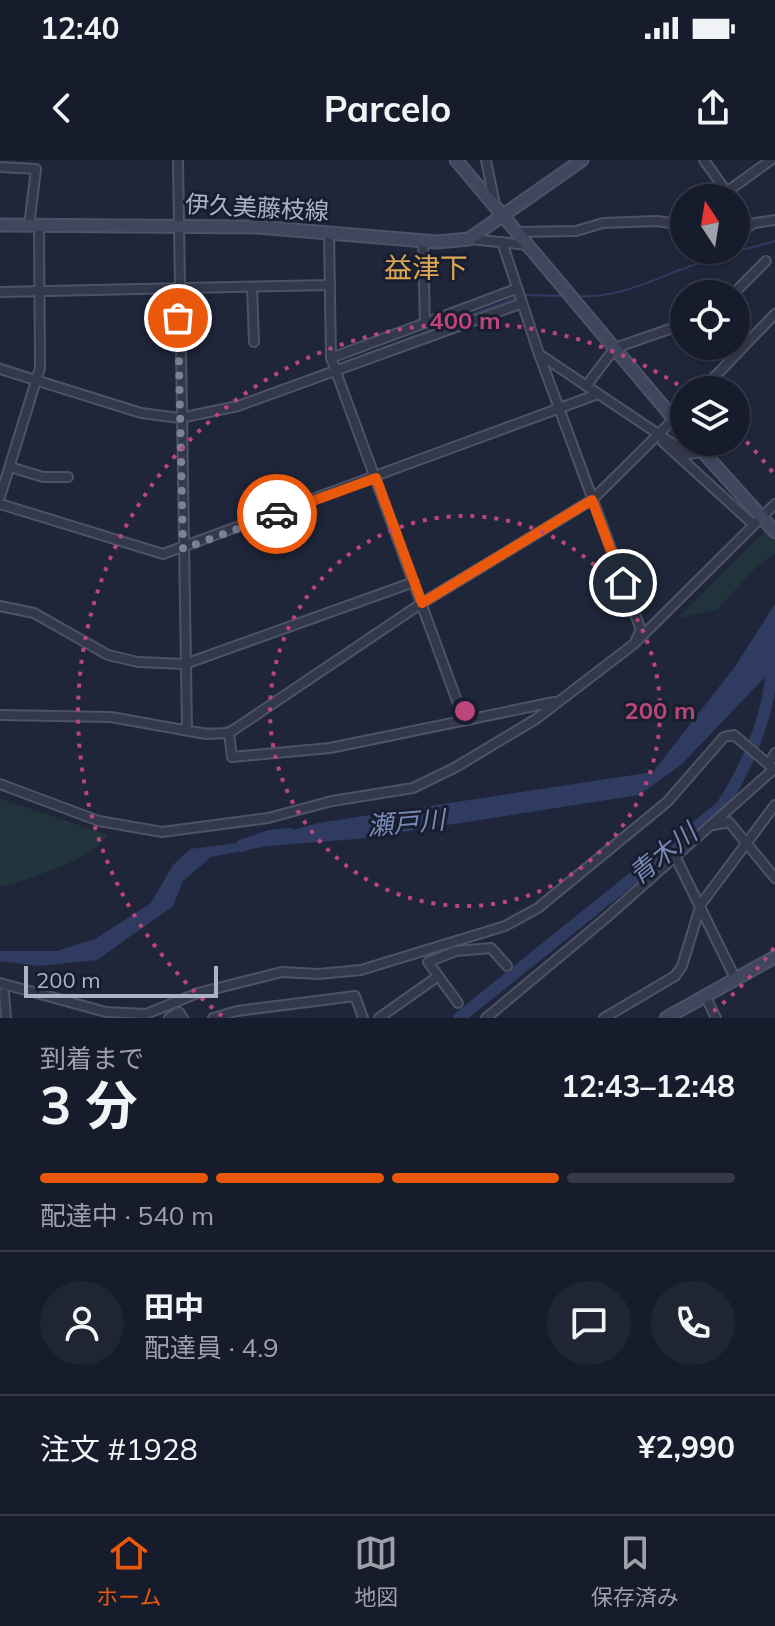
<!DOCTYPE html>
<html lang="ja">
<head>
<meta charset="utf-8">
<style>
	body { margin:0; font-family:Mulish,"Noto Sans JP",sans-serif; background:#202534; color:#f1f3f6; height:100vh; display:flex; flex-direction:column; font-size:30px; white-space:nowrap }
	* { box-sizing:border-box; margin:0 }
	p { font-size:26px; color:#9ea1a9 }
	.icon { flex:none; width:44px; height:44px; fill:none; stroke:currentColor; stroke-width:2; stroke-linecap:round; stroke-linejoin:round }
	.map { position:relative; height:858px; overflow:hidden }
	.panel { display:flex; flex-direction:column; background:#171c2c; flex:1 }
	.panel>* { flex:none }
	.needle { width:52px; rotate:348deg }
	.fabs { position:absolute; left:670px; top:24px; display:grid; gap:16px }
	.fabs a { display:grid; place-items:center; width:80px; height:80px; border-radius:50%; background:#171c2c; box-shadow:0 2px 6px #0004,0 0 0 2px #363a48; font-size:40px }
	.scale { position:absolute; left:24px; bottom:20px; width:194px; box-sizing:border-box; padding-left:8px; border:4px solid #adb3c7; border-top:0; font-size:22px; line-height:28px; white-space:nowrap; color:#adb3c7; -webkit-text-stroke:6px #181e2f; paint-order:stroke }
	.pin { position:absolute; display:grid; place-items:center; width:68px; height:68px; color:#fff; margin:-34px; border:4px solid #fff; border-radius:50%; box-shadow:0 2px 8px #0007 }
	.courier { position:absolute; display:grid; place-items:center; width:80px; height:80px; margin:-40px; border:6px solid #ea580c; border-radius:50%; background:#fff; color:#222; box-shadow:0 2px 10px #0007 }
	.head em { font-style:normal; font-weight:700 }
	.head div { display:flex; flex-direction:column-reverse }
	.head { display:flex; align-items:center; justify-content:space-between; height:136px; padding:0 40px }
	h1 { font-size:52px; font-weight:700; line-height:60px }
	.bar { display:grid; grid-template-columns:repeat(4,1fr); gap:12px 8px; align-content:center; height:96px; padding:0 40px }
	.bar i { height:10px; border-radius:6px; background:#363a48 }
	.bar .active { background:#ea580c }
	.bar p { grid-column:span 4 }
	.line { display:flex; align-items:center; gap:20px; padding:0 40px; border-top:2px solid #363a48 }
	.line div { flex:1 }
	.round { display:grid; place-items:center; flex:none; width:84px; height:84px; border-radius:42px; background:#202534 }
	.status { display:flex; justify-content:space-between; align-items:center; height:56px; padding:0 40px; background:#171c2c; direction:ltr }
	.status svg { height:22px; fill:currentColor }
	header { display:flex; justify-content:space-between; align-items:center; height:104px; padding:0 40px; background:#171c2c; font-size:36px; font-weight:700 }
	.dock { display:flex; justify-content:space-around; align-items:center; height:112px; border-top:2px solid #363a48; background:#171c2c; font-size:22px; color:#9ea1a9 }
	.dock a { display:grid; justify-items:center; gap:4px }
	.dock .active { color:#ea580c }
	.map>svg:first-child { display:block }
	.green { fill:#21343b }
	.water { fill:#2f3b61 }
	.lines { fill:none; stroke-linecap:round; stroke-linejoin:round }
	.stream { stroke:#2f3b61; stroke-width:2 }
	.river { stroke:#2f3b61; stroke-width:12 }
	.street-casing { stroke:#4d5365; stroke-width:12 }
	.secondary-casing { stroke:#4d5365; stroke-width:15 }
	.street { stroke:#33384a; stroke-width:8 }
	.secondary { stroke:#40465e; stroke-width:11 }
	.secondary-bridge-casing { stroke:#4d5365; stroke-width:15; stroke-linecap:butt }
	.secondary-bridge { stroke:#40465e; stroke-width:11 }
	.done { stroke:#7b8296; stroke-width:8; stroke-dasharray:0 14.4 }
	.route { stroke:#ea580c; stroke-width:10 }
	.ring { fill:none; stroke:#bc467b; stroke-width:4; stroke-dasharray:4 8 }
	.labels { text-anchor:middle; stroke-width:6; stroke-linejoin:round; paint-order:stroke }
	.street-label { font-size:24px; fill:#adb3c7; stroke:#181e2f }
	.water-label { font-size:26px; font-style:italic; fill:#7a8ab6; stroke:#181e2f }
	.quarter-label { font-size:28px; fill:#dca653; stroke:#181e2f }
	.centre { fill:#bc467b; stroke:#181e2f; stroke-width:4 }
	.ring-label { font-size:24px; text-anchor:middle; font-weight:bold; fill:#bc467b; stroke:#181e2f; stroke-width:6; stroke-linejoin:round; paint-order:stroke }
</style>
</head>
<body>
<div class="status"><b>12:40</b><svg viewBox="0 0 49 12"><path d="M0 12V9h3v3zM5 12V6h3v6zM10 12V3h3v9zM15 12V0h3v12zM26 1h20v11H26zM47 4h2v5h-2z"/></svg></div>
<header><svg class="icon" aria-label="back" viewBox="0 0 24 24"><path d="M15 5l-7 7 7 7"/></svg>Parcelo<svg class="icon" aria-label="share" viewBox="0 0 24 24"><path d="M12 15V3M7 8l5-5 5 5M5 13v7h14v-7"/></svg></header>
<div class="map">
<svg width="775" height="858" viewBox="0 0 775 858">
	<rect width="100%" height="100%" fill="#1f263a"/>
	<g class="green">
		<path d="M775 361V393L752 411 718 449 676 459Z"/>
		<path d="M0 639 108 675C96 698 26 720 0 727Z"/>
	</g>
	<path class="water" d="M775 444V498L764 518 682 604 639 635 357 679 268 686 211 697 183 721 173 746 97 800 39 806 0 801V791H57L95 779 151 743 173 705 190 689 253 681 318 663 653 612 736 505Z"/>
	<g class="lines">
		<g class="stream">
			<path d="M524 135 565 136"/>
			<path d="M576 136C623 139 658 116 702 102 726 94 751 88 775 81"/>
			<path d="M0 203 33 214"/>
			<path d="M337 205 518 137"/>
			<path d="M39 216 148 250"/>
			<path d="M281 226 331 207"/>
			<path d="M696 230 775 148"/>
			<path d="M673 253 684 242"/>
			<path d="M657 271 669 258"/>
			<path d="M113 553 182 565"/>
			<path d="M192 567 220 569 233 565"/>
		</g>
		<g class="river">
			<path d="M241 686 269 676 289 674"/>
			<path d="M459 858 721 647C751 602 775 541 772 487"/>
		</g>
		<g class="street-casing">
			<g id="street">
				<path d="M178 0 187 570"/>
				<path d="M486 0 495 45"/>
				<path d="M704 0 731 38"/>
				<path d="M0 7 36 9 29 66"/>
				<path d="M718 38 771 0"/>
				<path d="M736 45 750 66"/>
				<path d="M736 66 775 60"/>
				<path d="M518 72 576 71 603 63 657 61 684 65"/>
				<path d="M329 73 331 198 464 560"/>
				<path d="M470 79 528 85"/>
				<path d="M423 81 425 163"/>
				<path d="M502 82 539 194 688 294 702 292"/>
				<path d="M252 127 254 182"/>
				<path d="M0 132 330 125"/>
				<path d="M733 134 766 101"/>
				<path d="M539 194 641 470 636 480"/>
				<path d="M331 198 516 129"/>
				<path d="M0 209 141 253 180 258 238 246 520 144"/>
				<path d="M586 226 615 188 684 164"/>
				<path d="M702 230 775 154"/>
				<path d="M663 282 754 365"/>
				<path d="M10 307 43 317H68"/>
				<path d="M0 337 40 208 39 66"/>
				<path d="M0 344 163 394 598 234"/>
				<path d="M0 446 34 453 108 495 138 502 185 504 414 422"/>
				<path d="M0 555 111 557 206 574 229 573 232 597 330 588 554 542"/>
				<path d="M229 573 422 443 592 340 684 249"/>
				<path d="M769 604 775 593"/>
				<path d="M0 624 99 661 162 672 268 658 332 641 413 628 456 607 536 559 634 484 775 344"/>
				<path d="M714 665 729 662 775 718"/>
				<path d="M676 698 735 818"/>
				<path d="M0 823 106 852 146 854 198 833 282 812 318 814 361 810 505 766 538 748 667 642 724 577 734 575 775 610"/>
				<path d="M4 833 6 858"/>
				<path d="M705 835 716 858"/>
				<path d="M458 843 428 802 456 791 491 788 507 806"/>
				<path d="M169 858 179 852 183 858"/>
				<path d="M213 858 237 851 355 836 363 858"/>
				<path d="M379 858 437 817"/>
				<path d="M486 858 606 758 774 609"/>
				<path d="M604 858 675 816 682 806 701 744 775 645"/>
			</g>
		</g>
		<g class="secondary-casing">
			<g id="secondary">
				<path d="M456 0 674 259"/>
				<path d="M0 65 257 67 437 82 469 79 582 0"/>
				<path d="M694 282 775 372"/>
				<path d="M666 858 775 797"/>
			</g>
		</g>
		<use href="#street" class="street"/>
		<use href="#secondary" class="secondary"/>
		<g class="secondary-bridge-casing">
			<path id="secondary-bridge" d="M674 259 684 270"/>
		</g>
		<use href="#secondary-bridge" class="secondary-bridge"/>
	</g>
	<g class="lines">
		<path class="done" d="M178 158 183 389 277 354"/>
		<path class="route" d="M277 354 376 318 422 443 592 340 623 423"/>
	</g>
	<g class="ring">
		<circle cx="465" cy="551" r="195"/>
		<path d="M774 788A390 390 0 0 1 708 856M222 856A390 390 0 0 1 686 230M738 273A390 390 0 0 1 774 314"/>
	</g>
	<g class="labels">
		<g class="street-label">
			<text transform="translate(257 48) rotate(3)" y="8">伊久美藤枝線</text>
		</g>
		<g class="water-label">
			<text transform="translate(406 663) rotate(-5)" y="9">瀬戸川</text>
			<text transform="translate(663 694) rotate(-39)" y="9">青木川</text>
		</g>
		<g class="quarter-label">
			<text x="426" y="118">益津下</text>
		</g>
	</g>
	<circle cx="465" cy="551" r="12" class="centre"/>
	<g class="ring-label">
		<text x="465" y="169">400 m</text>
		<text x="660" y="559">200 m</text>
	</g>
</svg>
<div class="fabs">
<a><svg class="needle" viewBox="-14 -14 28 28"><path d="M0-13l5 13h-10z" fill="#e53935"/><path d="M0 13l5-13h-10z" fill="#9ea1a9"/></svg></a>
<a><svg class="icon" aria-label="locate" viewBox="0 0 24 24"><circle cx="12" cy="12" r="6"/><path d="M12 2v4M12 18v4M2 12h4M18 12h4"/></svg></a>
<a><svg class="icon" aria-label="layers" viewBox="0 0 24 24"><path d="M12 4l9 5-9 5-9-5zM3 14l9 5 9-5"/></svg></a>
</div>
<div class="scale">200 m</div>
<div class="pin" style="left:178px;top:158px;background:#ea580c"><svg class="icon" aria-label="bag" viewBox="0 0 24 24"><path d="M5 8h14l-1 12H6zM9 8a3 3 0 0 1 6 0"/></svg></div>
<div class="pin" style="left:623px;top:423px;background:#1f2937"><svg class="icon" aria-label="home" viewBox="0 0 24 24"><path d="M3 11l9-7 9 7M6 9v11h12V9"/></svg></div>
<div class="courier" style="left:277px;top:354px"><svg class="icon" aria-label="car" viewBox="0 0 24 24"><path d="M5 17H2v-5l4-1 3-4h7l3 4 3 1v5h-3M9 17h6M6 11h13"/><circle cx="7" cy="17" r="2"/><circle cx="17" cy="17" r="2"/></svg></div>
</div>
<section class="panel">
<div class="head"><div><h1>3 分</h1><p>到着まで</p></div><em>12:43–12:48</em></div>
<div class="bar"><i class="active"></i><i class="active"></i><i class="active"></i><i></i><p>配達中 · 540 m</p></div>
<div class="line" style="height:144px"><a class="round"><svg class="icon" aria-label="person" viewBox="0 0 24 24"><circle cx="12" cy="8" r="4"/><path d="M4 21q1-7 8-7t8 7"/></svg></a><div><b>田中</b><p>配達員 · 4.9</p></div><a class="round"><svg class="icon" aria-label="chat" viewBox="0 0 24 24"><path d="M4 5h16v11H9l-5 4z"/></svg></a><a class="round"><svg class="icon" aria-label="phone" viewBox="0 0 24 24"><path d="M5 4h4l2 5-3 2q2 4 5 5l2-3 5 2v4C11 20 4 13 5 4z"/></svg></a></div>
<div class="line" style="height:104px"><div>注文 #1928</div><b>¥2,990</b></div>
</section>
<nav class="dock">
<a class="active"><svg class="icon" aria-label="home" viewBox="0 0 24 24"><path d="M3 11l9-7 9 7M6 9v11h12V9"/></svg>ホーム</a>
<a><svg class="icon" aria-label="map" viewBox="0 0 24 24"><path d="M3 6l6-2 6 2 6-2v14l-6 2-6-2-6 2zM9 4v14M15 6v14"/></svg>地図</a>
<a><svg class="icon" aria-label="saved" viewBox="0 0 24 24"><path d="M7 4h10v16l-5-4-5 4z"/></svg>保存済み</a>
</nav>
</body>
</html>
